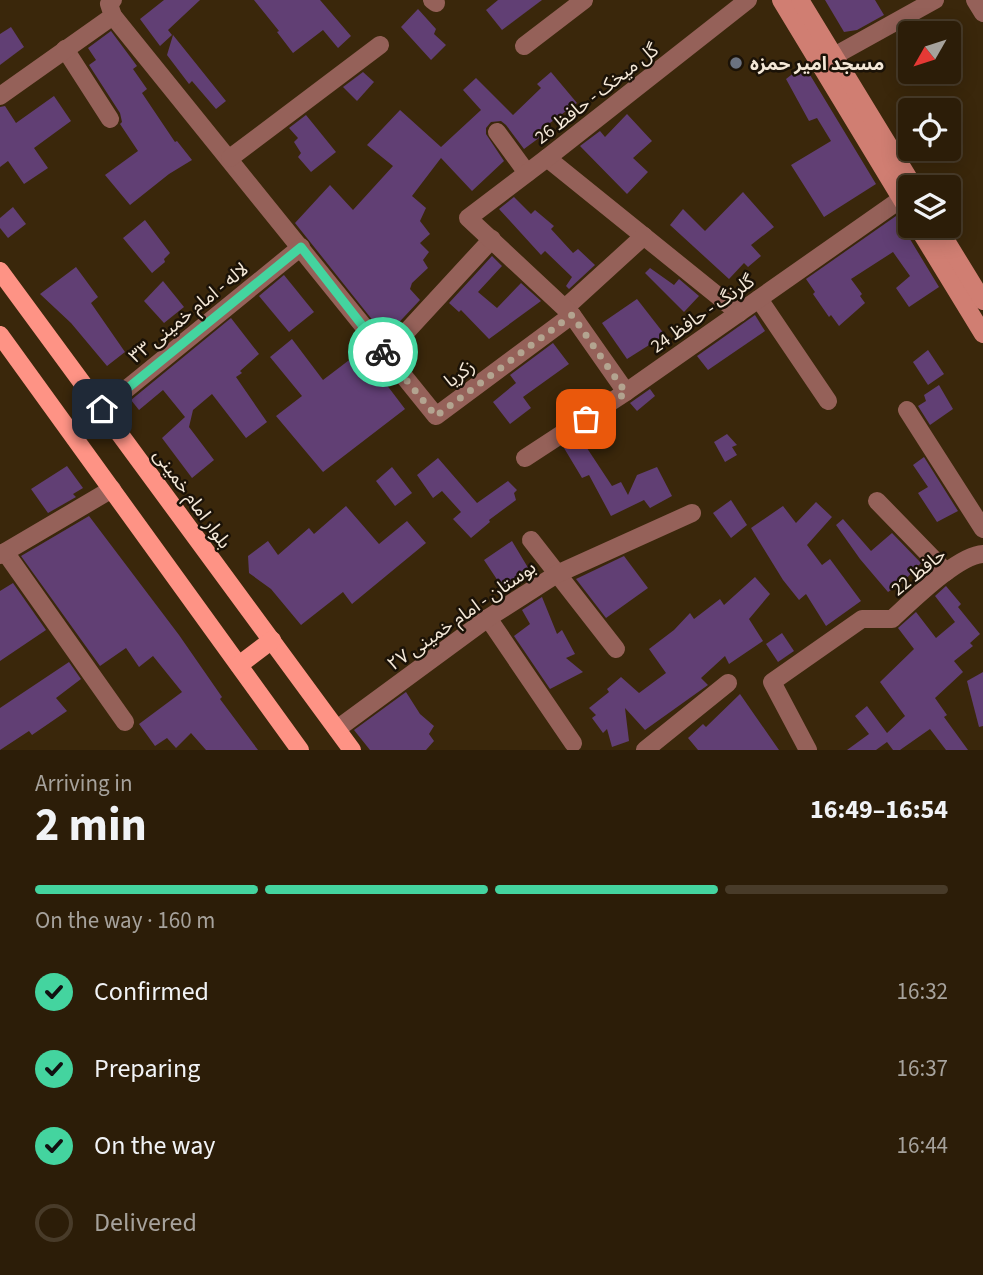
<!DOCTYPE html>
<html lang="en">
<head>
<meta charset="utf-8">
<style>
	body { margin:0; font-family:"Source Sans 3","Noto Sans Arabic",sans-serif; background:#382a16; color:#f1f3f6; height:100vh; display:flex; flex-direction:column; font-size:26px; white-space:nowrap }
	* { box-sizing:border-box; margin:0 }
	p { font-size:23px; color:#a6a29c }
	.icon { flex:none; width:38px; height:38px; fill:none; stroke:currentColor; stroke-width:2; stroke-linecap:round; stroke-linejoin:round }
	.map { position:relative; height:750px; overflow:hidden }
	.side { display:flex; flex-direction:column; background:#2c1d08; flex:1 }
	.side>* { flex:none }
	.needle { width:46px; rotate:231deg }
	.fabs { position:absolute; left:898px; top:21px; display:grid; gap:14px }
	.fabs a { display:grid; place-items:center; width:63px; height:63px; border-radius:7px; background:#2c1d08; box-shadow:0 4px 18px #0003,0 0 0 2px #483b29; font-size:35px }
	.pin { position:absolute; display:grid; place-items:center; width:60px; height:60px; color:#fff; margin:-30px; border-radius:14px; box-shadow:0 4px 10px #0006 }
	.courier { position:absolute; display:grid; place-items:center; width:70px; height:70px; margin:-35px; border:5px solid #44d49f; border-radius:50%; background:#fff; color:#222; box-shadow:0 2px 9px #0007 }
	.overview em { font-style:normal; font-weight:700 }
	.overview div { display:flex; flex-direction:column-reverse }
	.overview { display:flex; align-items:center; justify-content:space-between; height:119px; padding:0 35px }
	h1 { font-size:46px; font-weight:700; line-height:52px }
	.bar { display:grid; grid-template-columns:repeat(4,1fr); gap:10px 7px; align-content:center; height:84px; padding:0 35px }
	.bar i { height:9px; border-radius:5px; background:#483b29 }
	.bar .selected { background:#44d49f }
	.bar p { grid-column:span 4 }
	ol { padding:0 35px; list-style:none }
	li { display:flex; align-items:center; gap:21px; height:77px }
	li p { margin-inline-start:auto }
	li .icon { padding:7px; border-radius:50%; background:#44d49f; color:#111; stroke-width:4 }
	li:last-child { color:#a6a29c }
	li i { width:38px; height:38px; border:4px solid #483b29; border-radius:50% }
	.map>svg:first-child { display:block }
	.building { fill:#613f74 }
	.lines { fill:none; stroke-linecap:round; stroke-linejoin:round }
	.minor { stroke:#956159; stroke-width:18 }
	.secondary { stroke:#d07e72; stroke-width:18 }
	.primary { stroke:#fe9385; stroke-width:18 }
	.done { stroke:#b3a490; stroke-width:7; stroke-dasharray:0 12.6 }
	.route { stroke:#44d49f; stroke-width:9 }
	.worship-dot { fill:#6b7280; stroke:#1b1207; stroke-width:2.5 }
	.labels { text-anchor:middle; stroke-width:5; stroke-linejoin:round; paint-order:stroke }
	.poi-label { font-size:19px; font-weight:bold; fill:#f4e8d8; stroke:#1b1207; text-anchor:start }
	.street-label { font-size:19px; fill:#f4e8d8; stroke:#1b1207 }
</style>
</head>
<body>
<div class="map">
<svg width="983" height="750" viewBox="0 0 983 750">
	<rect width="100%" height="100%" fill="#3a270b"/>
	<g class="building">
		<path d="M164 0H200L168 30 172 35 160 46 140 19Z"/>
		<path d="M254 0H320L351 36 338 48 323 30 293 53 277 32 279 31Z"/>
		<path d="M498 0H542L502 30 486 10Z"/>
		<path d="M825 0H875L884 15 857 30 844 32Z"/>
		<path d="M418 9 436 29 434 34 446 45 431 60 401 27Z"/>
		<path d="M11 27 24 47 0 65V34Z"/>
		<path d="M111 31 137 66 133 69 147 89 142 93 175 142 177 141 192 160 169 174 130 205 105 175 138 151 120 124 122 122 120 113 89 65 96 60 88 48Z"/>
		<path d="M173 35 226 101 216 109 192 81 189 84 167 55Z"/>
		<path d="M804 65 876 184 824 217 791 165 831 141 817 118 809 121 786 79Z"/>
		<path d="M363 72 374 82 357 101 343 87Z"/>
		<path d="M551 72 577 103 539 131 543 135 524 149 506 125 501 121 491 122 486 128V134L504 161 472 191 441 158 412 196 426 208 420 221 430 234 420 243 429 252 423 260 428 268 412 283 410 289 420 300 388 334 374 322 295 223 330 185 353 210 393 166 367 145 400 110 441 147 481 110 463 90 476 78 513 115 541 88 537 84Z"/>
		<path d="M54 96 71 121 34 148 48 168 24 184 8 161 0 167V107L5 106 16 123Z"/>
		<path d="M627 114 652 141 633 158 648 172 627 194 580 146 600 131 605 137Z"/>
		<path d="M306 115 336 152 311 172 298 157 301 153 294 142 298 138 289 128Z"/>
		<path d="M743 192 774 227 751 245 761 256 748 267 744 263 729 279 670 225 683 209 705 231Z"/>
		<path d="M514 197 531 214 535 210 554 226 551 229 573 253 578 249 595 265 569 289 566 286 572 277 545 251 541 255 499 209Z"/>
		<path d="M13 207 26 224 8 238 0 228V218Z"/>
		<path d="M896 216 939 287 909 307 896 288 910 276 893 252 851 279 862 294 860 296 865 303 839 326 831 315 829 317 813 294 815 292 806 279Z"/>
		<path d="M145 220 170 253 164 259 165 262 152 273 123 238Z"/>
		<path d="M492 256 502 266 478 292 497 308 521 283 541 301 489 339 461 310 459 312 449 303Z"/>
		<path d="M76 267 98 297 91 303 125 352 107 366 71 323 40 294Z"/>
		<path d="M650 268 674 285 679 279 699 296 684 312 645 273Z"/>
		<path d="M284 275 314 312 289 332 259 296Z"/>
		<path d="M163 281 184 307 164 323 144 301Z"/>
		<path d="M637 299 665 335 627 359 602 323Z"/>
		<path d="M755 315 765 331 708 370 697 356Z"/>
		<path d="M231 318 259 354 240 371 242 373 236 377 267 422 246 438 212 394 193 410 189 427 214 460 192 478 162 438 185 417 163 390 139 410 131 400Z"/>
		<path d="M292 339 323 380 361 351 405 409 323 472 276 416 302 396 270 357Z"/>
		<path d="M553 343 569 364 523 397 531 408 510 424 493 402 516 383 510 375Z"/>
		<path d="M928 350 944 374 928 385 913 362Z"/>
		<path d="M939 385 953 409 930 425 918 406 926 401 924 395Z"/>
		<path d="M650 389 655 396 637 411 630 403Z"/>
		<path d="M727 434 737 445 732 447 737 455 725 462 714 442Z"/>
		<path d="M581 439 612 486 621 482 628 495 637 475 657 467 672 496 650 508 644 500 611 516 589 475 582 478 564 448Z"/>
		<path d="M924 457 958 511 937 522 918 493 928 487 913 465Z"/>
		<path d="M438 458 477 503 508 481 517 490 514 493 516 500 489 520 490 522 471 538 453 519 461 512 442 491 433 498 417 475Z"/>
		<path d="M67 466 83 488 73 494 76 497 48 513 31 489Z"/>
		<path d="M392 467 412 493 395 506 376 481Z"/>
		<path d="M731 500 747 525 731 538 713 513Z"/>
		<path d="M816 502 832 517 807 545 822 565 830 559 861 601 826 626 806 594 799 600 783 580 751 528 783 506 796 523Z"/>
		<path d="M346 506 379 544 407 521 426 543 352 604 343 592 301 625 271 589 249 573 248 556 268 541 278 555 309 528 314 534Z"/>
		<path d="M89 516 179 635 222 697 220 699 258 750H206L191 733 176 748 167 738 155 746 139 724 182 692 153 656 139 667 126 648 100 666 21 556Z"/>
		<path d="M843 519 871 551 892 533 921 563 903 582 888 592 860 559 836 525Z"/>
		<path d="M512 541 533 576 510 590 508 588 504 590 484 560Z"/>
		<path d="M624 556 648 588 606 618 576 579Z"/>
		<path d="M755 577 770 594 749 619 763 641 729 664 725 656 701 678 708 685 645 730 625 708 629 741 612 747 607 729 603 733 592 718 596 715 589 708 609 692 607 689 621 677 639 693 666 673 649 649 674 630 690 613 694 619 720 599 724 605Z"/>
		<path d="M13 583 46 630 0 661V591Z"/>
		<path d="M946 586 961 604 958 607 980 634 970 643 973 646 954 661 963 672 935 698 947 715 944 717 968 750H946L930 729 900 750H893L887 742 876 750H847L869 734 855 716 867 706 887 733 905 716 880 682 914 649 898 628 916 612 936 638 955 622 935 596Z"/>
		<path d="M542 597 557 634 562 630 575 654 566 658 583 672 550 689 514 636 530 624 522 610Z"/>
		<path d="M782 633 794 651 778 662 766 644Z"/>
		<path d="M69 662 81 679 56 698 67 711 32 735 29 731 0 750V708Z"/>
		<path d="M983 672V726L979 727 967 681Z"/>
		<path d="M406 692 420 714 434 726 429 734 434 741 426 750H370L354 730Z"/>
		<path d="M740 694 779 750H698L688 738 703 724 706 727Z"/>
	</g>
	<g class="lines">
		<g class="minor">
			<path d="M432 0 436 3"/>
			<path d="M975 0 983 13"/>
			<path d="M113 16 436 416 572 315"/>
			<path d="M524 46 584 0"/>
			<path d="M65 49 110 119"/>
			<path d="M834 56 935 0"/>
			<path d="M0 96 113 16 109 4 113 0"/>
			<path d="M497 132 527 173"/>
			<path d="M230 158 380 45"/>
			<path d="M547 158 739 313"/>
			<path d="M759 299 828 401"/>
			<path d="M565 308 644 236"/>
			<path d="M385 355 492 239"/>
			<path d="M626 392 572 315 468 218 547 158 748 0"/>
			<path d="M102 409 301 247"/>
			<path d="M907 410 983 529"/>
			<path d="M525 458 626 392 901 199"/>
			<path d="M877 501 946 572"/>
			<path d="M531 540 616 649"/>
			<path d="M5 552 125 722"/>
			<path d="M0 555 112 489"/>
			<path d="M488 618 573 743"/>
			<path d="M337 729 488 618 557 574 692 513"/>
			<path d="M645 750 728 683"/>
			<path d="M808 750 772 682 862 619H892C912 601 958 555 983 554"/>
		</g>
		<g class="secondary">
			<path d="M781 0 910 213"/>
			<path d="M800 0 914 187"/>
			<path d="M917 226 983 334"/>
			<path d="M937 226 983 301"/>
		</g>
		<g class="primary">
			<path d="M0 271 352 750"/>
			<path d="M0 335 300 750"/>
			<path d="M239 665 272 640"/>
		</g>
	</g>
	<g class="lines">
		<path class="done" d="M383 352 436 416 572 315 626 393 586 419"/>
		<path class="route" d="M102 409 301 247 383 352"/>
	</g>
	<circle class="worship-dot" cx="736" cy="63" r="7"/>
	<g class="labels">
		<g class="poi-label">
			<text x="750" y="70">مسجد امیر حمزه</text>
		</g>
		<g class="street-label">
			<text transform="translate(596 93) rotate(-38)" y="7">گل میخک - حافظ 26</text>
			<text transform="translate(188 312) rotate(-39)" y="7">لاله - امام خمینی ۳۳</text>
			<text transform="translate(702 313) rotate(-35)" y="7">گلرنگ - حافظ 24</text>
			<text transform="translate(459 373) rotate(-37)" y="7">زکریا</text>
			<text transform="translate(193 498) rotate(54)" y="7">بلوار امام خمینی</text>
			<text transform="translate(918 571) rotate(-39)" y="7">حافظ 22</text>
			<text transform="translate(461 615) rotate(-35)" y="7">بوستان - امام خمینی ۲۷</text>
		</g>
	</g>
</svg>
<div class="fabs">
<a><svg class="needle" viewBox="-14 -14 28 28"><path d="M0-13l5 13h-10z" fill="#e53935"/><path d="M0 13l5-13h-10z" fill="#a6a29c"/></svg></a>
<a><svg class="icon" aria-label="locate" viewBox="0 0 24 24"><circle cx="12" cy="12" r="6"/><path d="M12 2v4M12 18v4M2 12h4M18 12h4"/></svg></a>
<a><svg class="icon" aria-label="layers" viewBox="0 0 24 24"><path d="M12 4l9 5-9 5-9-5zM3 14l9 5 9-5"/></svg></a>
</div>
<div class="pin" style="left:586px;top:419px;background:#ea580c"><svg class="icon" aria-label="bag" viewBox="0 0 24 24"><path d="M5 8h14l-1 12H6zM9 8a3 3 0 0 1 6 0"/></svg></div>
<div class="pin" style="left:102px;top:409px;background:#1f2937"><svg class="icon" aria-label="home" viewBox="0 0 24 24"><path d="M3 11l9-7 9 7M6 9v11h12V9"/></svg></div>
<div class="courier" style="left:383px;top:352px"><svg class="icon" aria-label="bike" viewBox="0 0 24 24"><circle cx="6" cy="16" r="4"/><circle cx="18" cy="16" r="4"/><path d="M6 16l4-8h5l3 8M10 8l3 8H6M13 5h3"/></svg></div>
</div>
<section class="side">
<div class="overview"><div><h1>2 min</h1><p>Arriving in</p></div><em>16:49–16:54</em></div>
<div class="bar"><i class="selected"></i><i class="selected"></i><i class="selected"></i><i></i><p>On the way · 160 m</p></div>
<ol>
<li><svg class="icon" aria-label="check" viewBox="0 0 24 24"><path d="M5 12l5 5 9-10"/></svg>Confirmed<p>16:32</p></li>
<li><svg class="icon" aria-label="check" viewBox="0 0 24 24"><path d="M5 12l5 5 9-10"/></svg>Preparing<p>16:37</p></li>
<li><svg class="icon" aria-label="check" viewBox="0 0 24 24"><path d="M5 12l5 5 9-10"/></svg>On the way<p>16:44</p></li>
<li><i></i>Delivered</li>
</ol>
</section>
</body>
</html>
